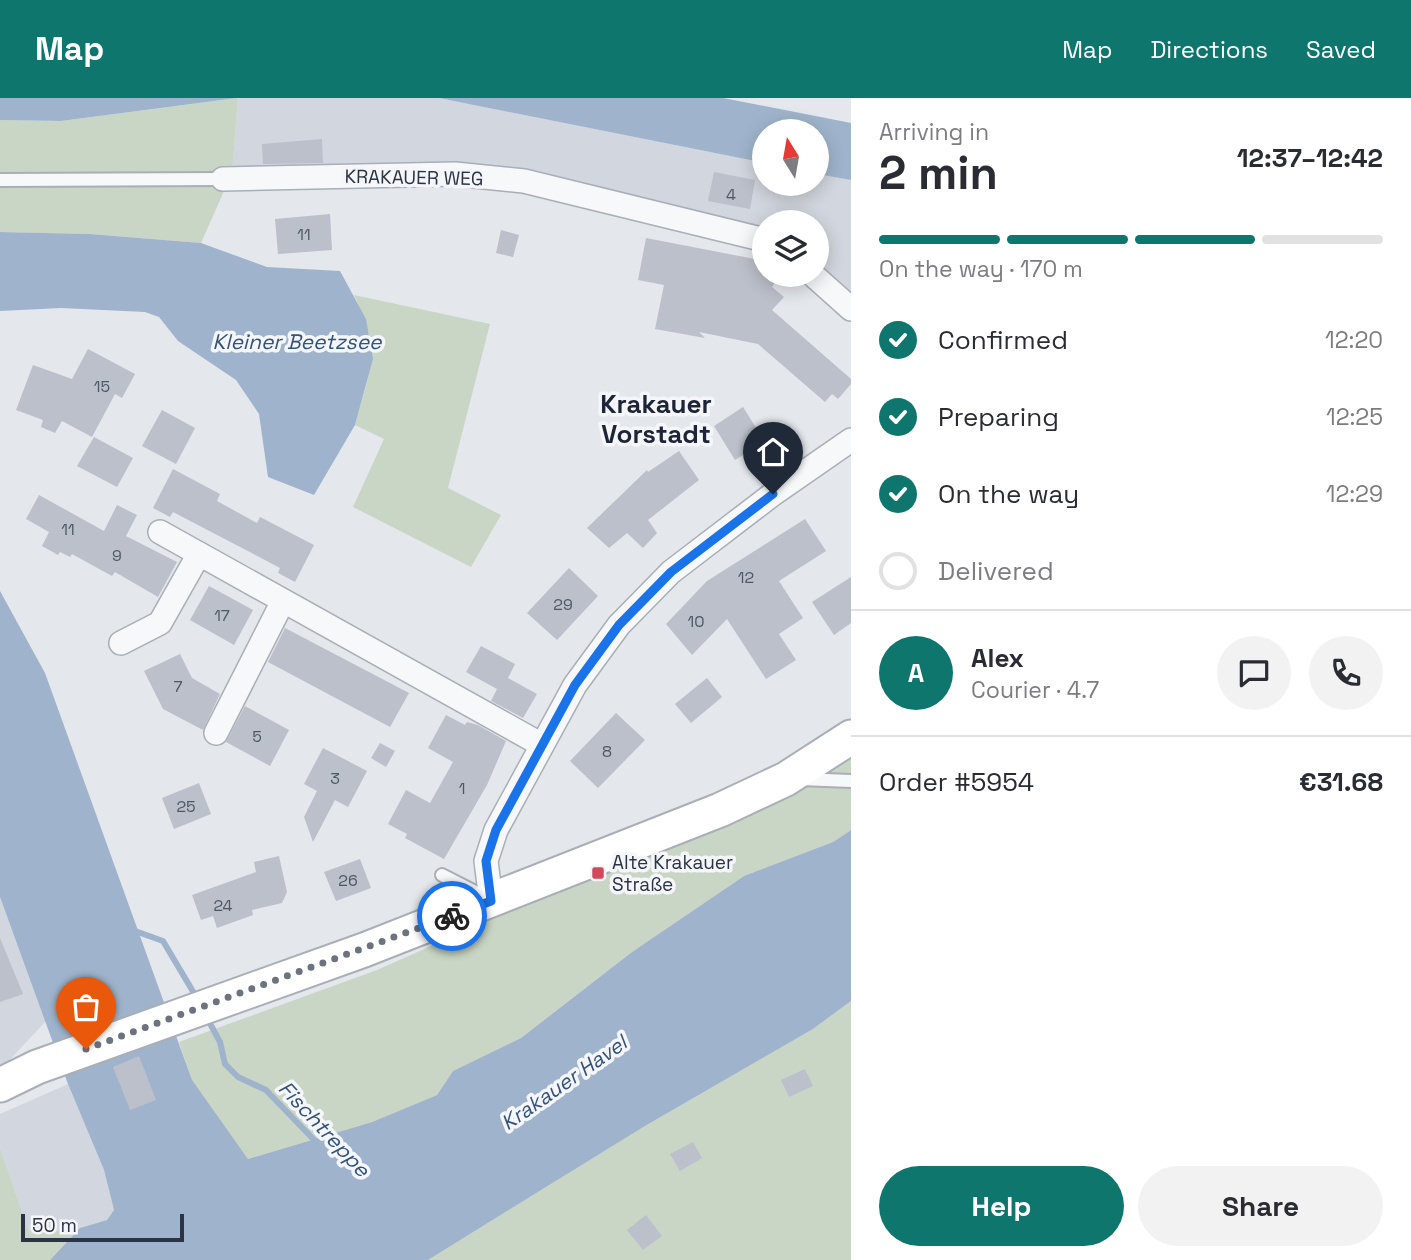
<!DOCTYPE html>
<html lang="en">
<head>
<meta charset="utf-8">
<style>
	body { margin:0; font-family:"Space Grotesk",sans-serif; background:#f2f2f3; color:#2b2b33; height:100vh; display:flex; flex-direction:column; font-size:26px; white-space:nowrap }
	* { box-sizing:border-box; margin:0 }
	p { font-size:23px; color:#7c7c81 }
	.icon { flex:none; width:38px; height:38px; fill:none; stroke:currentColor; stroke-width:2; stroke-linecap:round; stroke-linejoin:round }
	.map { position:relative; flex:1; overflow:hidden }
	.side { display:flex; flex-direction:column; background:#fff; width:560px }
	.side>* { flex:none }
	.needle { width:46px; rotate:349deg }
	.controls { position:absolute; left:752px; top:21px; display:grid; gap:14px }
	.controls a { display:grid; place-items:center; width:77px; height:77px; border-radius:50%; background:#fff; box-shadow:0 4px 18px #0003; font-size:35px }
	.scale { position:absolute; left:21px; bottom:18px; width:163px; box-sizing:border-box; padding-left:7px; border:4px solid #2b3445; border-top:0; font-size:19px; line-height:24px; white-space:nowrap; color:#2b3445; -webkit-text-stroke:5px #f4f6f9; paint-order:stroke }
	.pin { position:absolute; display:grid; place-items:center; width:60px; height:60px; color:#fff; margin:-72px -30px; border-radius:50% 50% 50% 0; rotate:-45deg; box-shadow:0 0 7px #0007 }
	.pin .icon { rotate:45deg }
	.courier { position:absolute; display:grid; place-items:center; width:70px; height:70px; margin:-35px; border:5px solid #1a73e8; border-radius:50%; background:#fff; color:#222; box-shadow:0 2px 9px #0007 }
	.overview em { font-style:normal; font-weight:700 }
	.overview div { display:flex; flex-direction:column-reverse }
	.overview { display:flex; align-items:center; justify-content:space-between; height:119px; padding:0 28px }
	h1 { font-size:46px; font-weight:700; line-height:52px }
	.bar { display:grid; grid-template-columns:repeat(4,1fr); gap:10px 7px; align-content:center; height:84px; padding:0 28px }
	.bar i { height:9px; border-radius:5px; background:#e1e1e2 }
	.bar .selected { background:#0f766e }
	.bar p { grid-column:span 4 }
	.line { display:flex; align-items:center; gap:18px; padding:0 28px; border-top:2px solid #e1e1e2 }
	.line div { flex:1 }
	.round { display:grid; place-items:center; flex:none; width:74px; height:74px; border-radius:37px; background:#f2f2f3 }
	ol { padding:0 28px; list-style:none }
	li { display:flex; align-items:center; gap:21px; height:77px }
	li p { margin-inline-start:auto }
	li .icon { padding:7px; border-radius:50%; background:#0f766e; color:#fff; stroke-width:4 }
	li:last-child { color:#7c7c81 }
	li i { width:38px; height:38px; border:4px solid #e1e1e2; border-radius:50% }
	.action { display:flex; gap:14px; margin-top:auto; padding:14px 28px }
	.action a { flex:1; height:80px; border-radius:42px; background:#0f766e; color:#fff; font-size:28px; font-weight:700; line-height:80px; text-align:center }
	.action a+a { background:#f2f2f3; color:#2b2b33 }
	header { display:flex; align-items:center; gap:42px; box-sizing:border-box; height:98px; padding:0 35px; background:#0f766e; color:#fff }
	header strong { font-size:33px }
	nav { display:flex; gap:38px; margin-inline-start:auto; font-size:24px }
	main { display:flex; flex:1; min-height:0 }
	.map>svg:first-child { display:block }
	.built { fill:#d2d6de }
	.green { fill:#c9d6c5 }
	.water { fill:#9fb4cc }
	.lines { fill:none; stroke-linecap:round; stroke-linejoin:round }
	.stream { stroke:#9fb4cc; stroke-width:6 }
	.building { fill:#bbc0ca }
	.service-casing { stroke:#a9aeb7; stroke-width:16 }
	.minor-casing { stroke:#a9aeb7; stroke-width:26 }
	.secondary-casing { stroke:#a9aeb7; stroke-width:37 }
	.service { stroke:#f7f8fa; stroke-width:12 }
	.minor { stroke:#f7f8fa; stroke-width:23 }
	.secondary { stroke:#fff; stroke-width:33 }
	.done { stroke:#6c737f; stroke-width:7; stroke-dasharray:0 12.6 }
	.route { stroke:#1a73e8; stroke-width:9 }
	.poi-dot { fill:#d1495b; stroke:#f4f6f9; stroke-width:2.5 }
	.labels { text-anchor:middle; stroke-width:7; stroke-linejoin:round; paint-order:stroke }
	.number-label { font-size:16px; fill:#4f5766 }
	.street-label { font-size:19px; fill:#2b3445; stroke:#f4f6f9 }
	.poi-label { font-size:19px; fill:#2b3445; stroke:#f4f6f9; text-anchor:start }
	.water-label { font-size:21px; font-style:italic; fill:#34527a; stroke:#f4f6f9 }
	.district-label { font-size:26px; font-weight:bold; fill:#1d2536; stroke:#f4f6f9 }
</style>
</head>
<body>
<header>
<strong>Map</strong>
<nav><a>Map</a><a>Directions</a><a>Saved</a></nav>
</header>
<main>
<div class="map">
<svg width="851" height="1162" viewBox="0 0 851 1162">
	<rect width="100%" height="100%" fill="#e4e7ec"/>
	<g class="built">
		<path d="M238 0H439L765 65V86H817V76L851 82V197L817 172V124H765V135L501 73 232 75Z"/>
		<path d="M0 799 46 923 0 972Z"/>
		<path d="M68 986 104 1072 114 1112 107 1122 80 1130 30 1136 0 1050V1016Z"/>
	</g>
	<g class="green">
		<path d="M238 0 232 75 201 145 90 136 0 134V22L61 23Z"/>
		<path d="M354 197 490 226 448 390 501 417 471 469 353 409 384 341 355 327C371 270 381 254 354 197Z"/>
		<path d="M851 660V732L833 744 744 778 632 854 521 940 453 973 437 997 372 1024 248 1061 192 983 179 944 377 872 528 805 751 717Z"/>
		<path d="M851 903V1162H428L645 1028 813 931Z"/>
		<path d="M0 1050 30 1136 80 1130 50 1162H0Z"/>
	</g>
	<g class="water">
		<path d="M0 0H237L61 23 0 22Z"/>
		<path d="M439 0H723L851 25V82L817 76V33H765V65Z"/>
		<path d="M0 134 90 136 201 145 267 169 340 173 366 221 373 261 355 327 314 397 268 379 259 316 236 282 178 243 159 219 145 214 61 210 0 213Z"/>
		<path d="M0 493 45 575 192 982 248 1061 372 1024 437 997 453 973 521 940 632 854 744 778 833 744 851 732V903L813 931 645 1028 428 1162H50L80 1130 107 1122 114 1112 104 1072 68 986 0 799Z"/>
	</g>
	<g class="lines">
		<g class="stream">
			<path d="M130 835 135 833 163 843 198 902"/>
			<path d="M206 918 220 944 225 966 238 979 266 992 317 1045"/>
		</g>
	</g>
	<g class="building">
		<path d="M322 41 323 65 263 66 262 46Z"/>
		<path d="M714 74 755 82 750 111 708 103Z"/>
		<path d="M330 116 332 152 278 156 275 121Z"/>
		<path d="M501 132 519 137 513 159 496 155Z"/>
		<path d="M646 140 765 163V177H780L772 189 784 199 772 212 851 281V286L838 301 832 296 825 304 758 246 699 234 705 240 655 231 664 187 638 182Z"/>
		<path d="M88 251 135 276 122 300 115 296 92 339 62 323 55 335 41 329 43 322 16 312 33 267 72 281Z"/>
		<path d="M743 309 765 344 735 362 714 328Z"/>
		<path d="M162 312 195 330 176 366 142 348Z"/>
		<path d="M94 339 133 360 117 389 77 368Z"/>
		<path d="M679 353 699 382 648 422 657 435 643 450 627 435 609 450 587 430 647 372 648 374Z"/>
		<path d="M173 371 220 396 217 403 257 425 260 419 314 447 295 484 278 475 280 470 244 451 173 414 170 419 153 410Z"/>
		<path d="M39 397 104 433 117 407 137 417 126 438 177 464 158 499 115 474 112 478 72 456 70 459 60 454 58 457 42 448 49 434 26 421Z"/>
		<path d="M805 421 826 453 779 483 803 520 779 536 796 562 766 581 727 521 692 557 666 526 707 483Z"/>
		<path d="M569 470 598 498 557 542 527 515Z"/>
		<path d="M851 479V525L834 537 812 504Z"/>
		<path d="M209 488 253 512 234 547 190 522Z"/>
		<path d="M285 530 409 595 390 629 268 564Z"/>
		<path d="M481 548 515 566 508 580 537 596 523 620 491 603 497 591 466 574Z"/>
		<path d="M180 556 192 580 220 596 203 632 163 611 144 573Z"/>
		<path d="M707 580 722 599 691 625 675 606Z"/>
		<path d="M245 608 289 632 270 668 226 644Z"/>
		<path d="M616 615 645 642 598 690 570 663Z"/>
		<path d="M446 617 465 627 467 624 478 627 506 643 487 687 444 761 405 740 407 736 388 726 406 692 430 705 453 664 428 650Z"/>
		<path d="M380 645 395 653 386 669 371 660Z"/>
		<path d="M323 650 367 673 348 709 335 702 313 744 304 719 317 693 304 686Z"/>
		<path d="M199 685 211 716 174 731 162 700Z"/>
		<path d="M279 758 287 794 282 805 252 812 253 817 217 830 213 818 201 822 192 797 256 774 254 764Z"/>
		<path d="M360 761 371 790 336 803 324 774Z"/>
		<path d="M0 840 23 896 0 904Z"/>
		<path d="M139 958 156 1002 130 1012 113 969Z"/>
		<path d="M805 971 813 988 789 999 781 982Z"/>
		<path d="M693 1044 702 1060 680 1073 670 1056Z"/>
		<path d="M646 1117 662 1138 643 1152 627 1132Z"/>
	</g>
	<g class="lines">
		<g class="service-casing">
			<g id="service">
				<path d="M0 82 223 81"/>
				<path d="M800 681 851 683"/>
				<path d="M442 777 485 799"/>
			</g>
		</g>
		<g class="minor-casing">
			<g id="minor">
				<path d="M223 81 455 76 524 83 765 142"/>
				<path d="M813 177 851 211"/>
				<path d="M160 434 542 647"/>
				<path d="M121 545 160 525 199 456"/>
				<path d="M216 635 283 503"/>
				<path d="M491 803 486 763 496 732 575 587 619 527 671 474 773 396 851 342"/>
			</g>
		</g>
		<g class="secondary-casing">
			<path id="secondary" d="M0 987 37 969 364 852 720 712 786 681 851 639"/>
		</g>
		<use href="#service" class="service"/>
		<use href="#minor" class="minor"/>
		<use href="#secondary" class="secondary"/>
	</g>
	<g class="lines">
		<path class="done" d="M86 951 452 818"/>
		<path class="route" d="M452 818 491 803 486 763 496 732 575 587 619 527 671 474 773 396"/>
	</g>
	<rect class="poi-dot" x="591" y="768" width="14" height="14" rx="3.5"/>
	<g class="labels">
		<g class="number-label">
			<text x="731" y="102">4</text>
			<text x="304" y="142">11</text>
			<text x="102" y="294">15</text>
			<text x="68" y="437">11</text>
			<text x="117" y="463">9</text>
			<text x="746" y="485">12</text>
			<text x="563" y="512">29</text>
			<text x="222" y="523">17</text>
			<text x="696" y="529">10</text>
			<text x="178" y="594">7</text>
			<text x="257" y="644">5</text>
			<text x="607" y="659">8</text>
			<text x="335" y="686">3</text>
			<text x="462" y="696">1</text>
			<text x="186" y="714">25</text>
			<text x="348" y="788">26</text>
			<text x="223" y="813">24</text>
		</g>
		<g class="street-label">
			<text transform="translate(414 79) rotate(1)" y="7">KRAKAUER WEG</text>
		</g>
		<g class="poi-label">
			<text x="612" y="771">Alte Krakauer<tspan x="612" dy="22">Straße</tspan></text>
		</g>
		<g class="water-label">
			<text x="297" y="251">Kleiner Beetzsee</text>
			<text transform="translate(564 985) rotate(-35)" y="7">Krakauer Havel</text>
			<text transform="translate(324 1031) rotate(47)" y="7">Fischtreppe</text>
		</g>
		<g class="district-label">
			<text x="656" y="315">Krakauer<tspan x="656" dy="30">Vorstadt</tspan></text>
		</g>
	</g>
</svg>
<div class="controls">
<a><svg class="needle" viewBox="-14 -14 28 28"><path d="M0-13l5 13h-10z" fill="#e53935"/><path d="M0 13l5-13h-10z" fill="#7c7c81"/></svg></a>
<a><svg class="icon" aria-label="layers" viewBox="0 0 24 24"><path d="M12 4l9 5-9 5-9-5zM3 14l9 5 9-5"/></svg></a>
</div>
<div class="scale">50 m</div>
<div class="pin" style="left:86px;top:951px;background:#ea580c"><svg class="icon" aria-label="bag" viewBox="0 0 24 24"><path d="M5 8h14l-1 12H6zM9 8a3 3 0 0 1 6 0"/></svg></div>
<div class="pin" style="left:773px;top:396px;background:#1f2937"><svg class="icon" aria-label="home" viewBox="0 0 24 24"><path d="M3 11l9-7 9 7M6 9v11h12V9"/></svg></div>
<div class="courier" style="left:452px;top:818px"><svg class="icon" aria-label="bike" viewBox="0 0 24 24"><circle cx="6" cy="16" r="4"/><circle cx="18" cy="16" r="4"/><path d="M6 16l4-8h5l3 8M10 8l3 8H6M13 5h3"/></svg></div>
</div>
<section class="side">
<div class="overview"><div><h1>2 min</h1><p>Arriving in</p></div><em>12:37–12:42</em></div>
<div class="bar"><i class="selected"></i><i class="selected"></i><i class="selected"></i><i></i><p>On the way · 170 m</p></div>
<ol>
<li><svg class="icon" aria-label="check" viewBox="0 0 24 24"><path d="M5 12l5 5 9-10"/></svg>Confirmed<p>12:20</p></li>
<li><svg class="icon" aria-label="check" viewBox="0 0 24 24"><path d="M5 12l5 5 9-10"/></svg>Preparing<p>12:25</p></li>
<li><svg class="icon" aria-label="check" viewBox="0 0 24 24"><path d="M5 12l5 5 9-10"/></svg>On the way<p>12:29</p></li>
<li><i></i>Delivered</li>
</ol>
<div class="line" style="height:126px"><b class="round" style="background:#0f766e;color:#fff">A</b><div><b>Alex</b><p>Courier · 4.7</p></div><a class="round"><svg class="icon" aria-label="chat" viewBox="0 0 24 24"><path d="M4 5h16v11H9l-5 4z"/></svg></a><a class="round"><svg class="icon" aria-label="phone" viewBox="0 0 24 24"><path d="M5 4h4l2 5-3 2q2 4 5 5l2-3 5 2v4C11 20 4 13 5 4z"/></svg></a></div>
<div class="line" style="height:91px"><div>Order #5954</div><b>€31.68</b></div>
<div class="action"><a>Help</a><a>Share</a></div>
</section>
</main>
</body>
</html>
